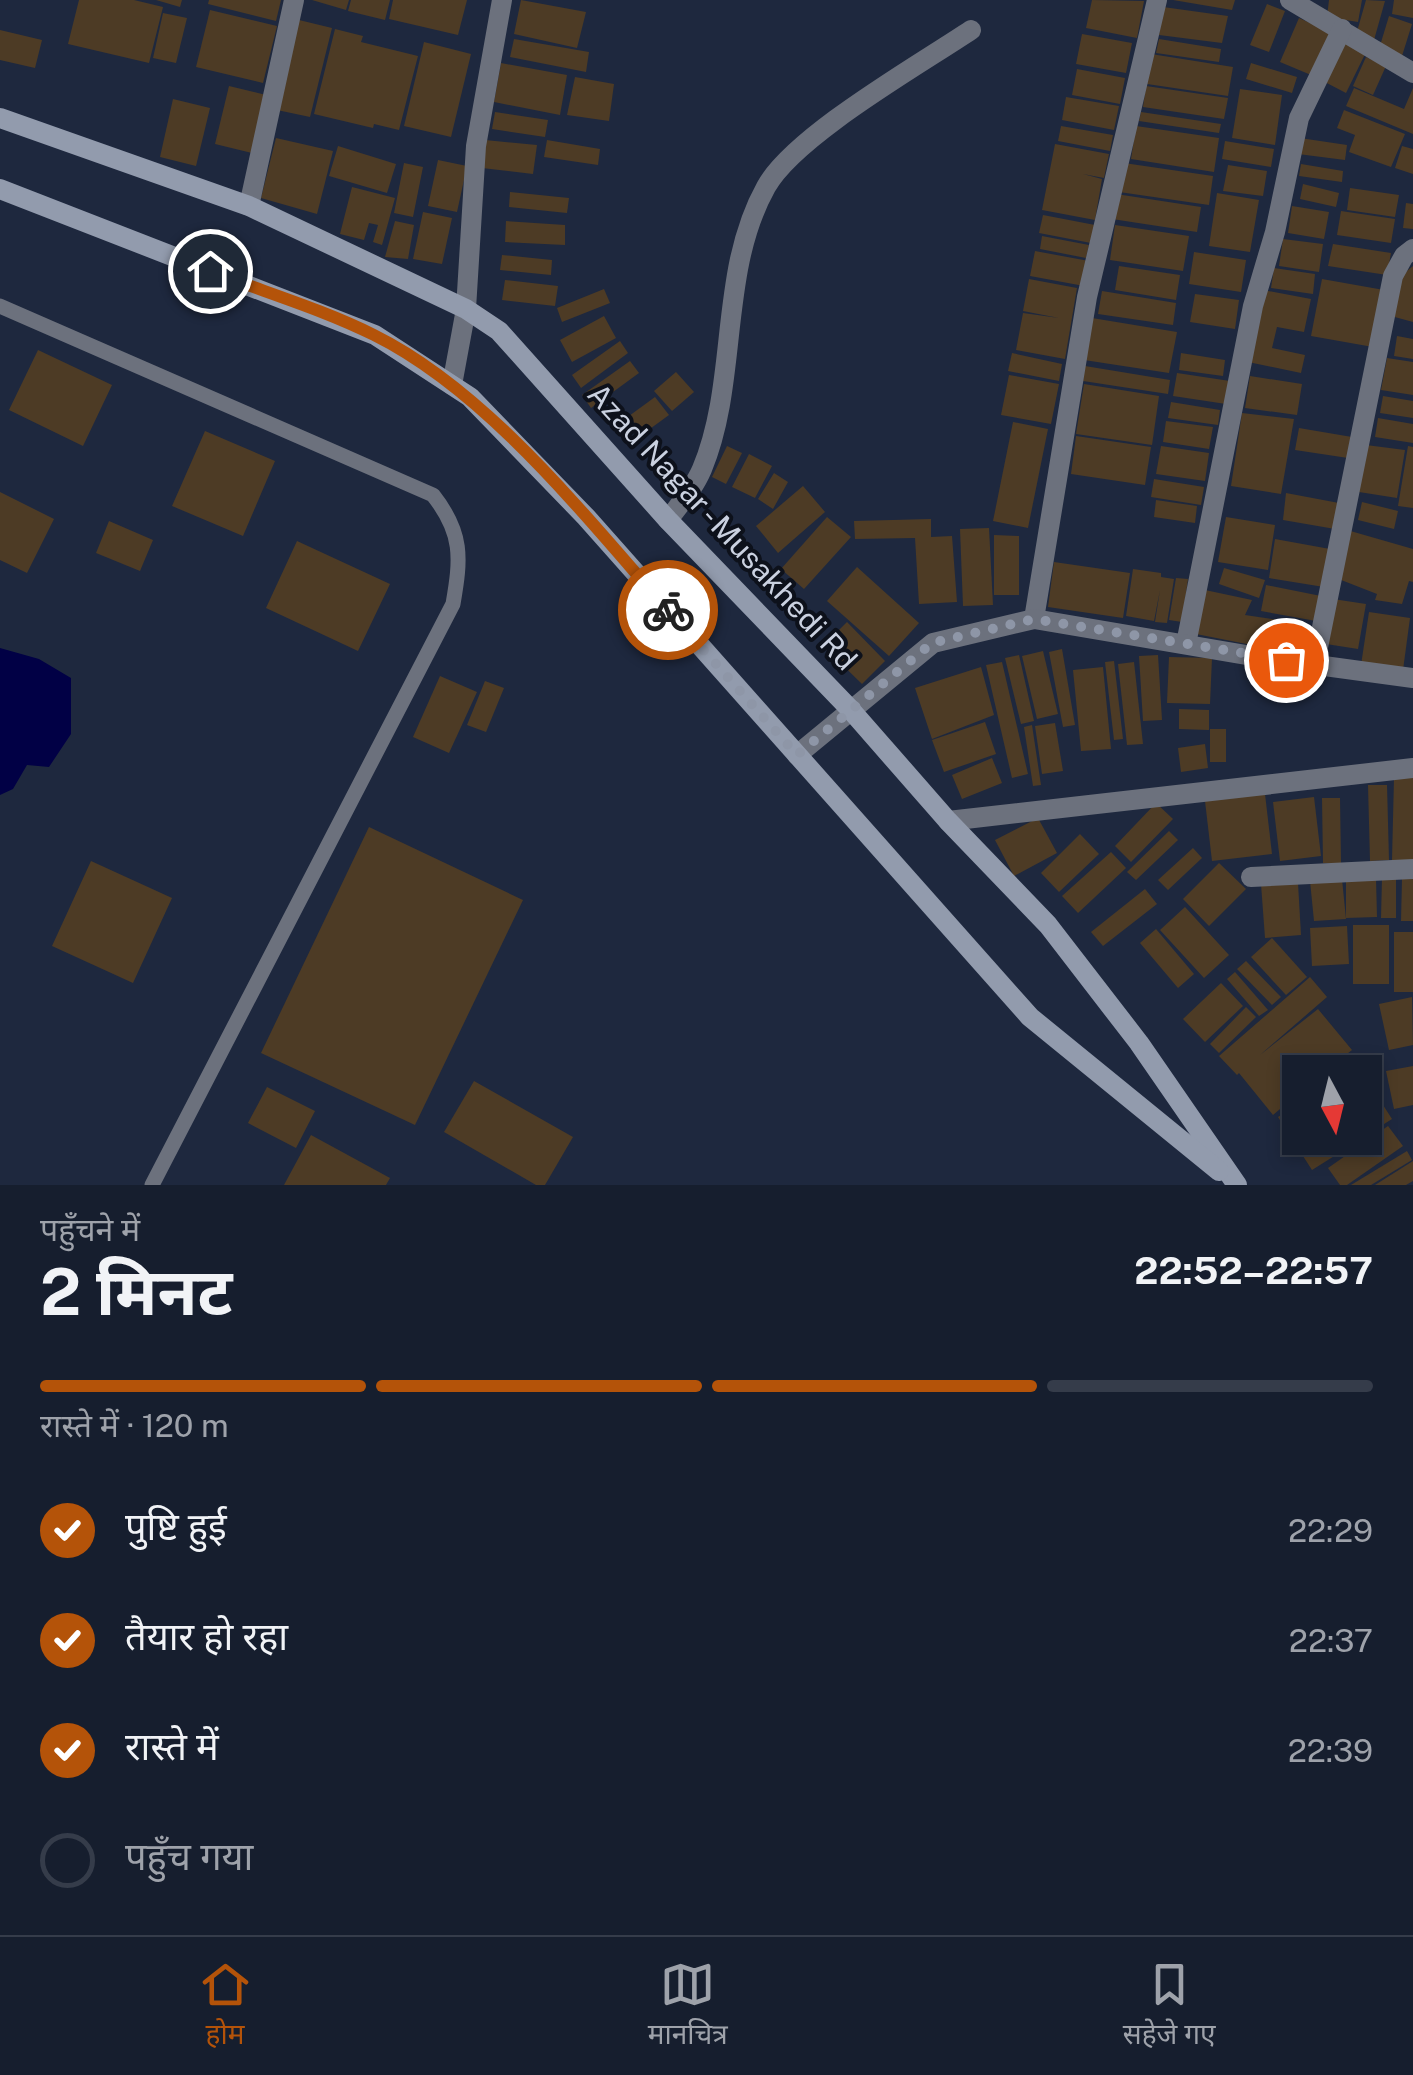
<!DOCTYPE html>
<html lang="hi">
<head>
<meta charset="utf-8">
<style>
	body { margin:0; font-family:"Public Sans","Noto Sans Devanagari",sans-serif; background:#1f2736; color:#f1f3f6; height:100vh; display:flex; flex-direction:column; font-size:38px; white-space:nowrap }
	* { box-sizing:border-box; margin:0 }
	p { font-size:32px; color:#9ea2aa }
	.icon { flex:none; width:55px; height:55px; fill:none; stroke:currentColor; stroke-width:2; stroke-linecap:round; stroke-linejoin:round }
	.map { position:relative; height:1185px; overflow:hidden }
	.sheet { display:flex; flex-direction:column; background:#161e2e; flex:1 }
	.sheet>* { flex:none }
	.needle { width:65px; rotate:173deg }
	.tools { position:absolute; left:1282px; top:1055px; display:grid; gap:20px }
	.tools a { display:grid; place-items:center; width:100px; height:100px; border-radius:0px; background:#161e2e; box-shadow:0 5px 15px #0003,0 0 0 2px #353c4a; font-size:50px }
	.pin { position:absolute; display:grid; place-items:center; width:85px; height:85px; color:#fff; margin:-42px; border:5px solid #fff; border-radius:50%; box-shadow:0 2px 10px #0007 }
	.courier { position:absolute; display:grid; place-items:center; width:100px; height:100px; margin:-50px; border:8px solid #b45309; border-radius:50%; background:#fff; color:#222; box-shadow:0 2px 12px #0007 }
	.overview em { font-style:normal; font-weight:700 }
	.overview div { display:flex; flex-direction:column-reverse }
	.overview { display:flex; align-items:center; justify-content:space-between; height:170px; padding:0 40px }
	h1 { font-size:65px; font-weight:700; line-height:75px }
	.bar { display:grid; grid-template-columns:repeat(4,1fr); gap:15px 10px; align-content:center; height:120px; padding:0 40px }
	.bar i { height:12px; border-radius:8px; background:#353c4a }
	.bar .selected { background:#b45309 }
	.bar p { grid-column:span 4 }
	ol { padding:0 40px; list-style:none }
	li { display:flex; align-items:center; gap:30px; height:110px }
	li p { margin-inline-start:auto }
	li .icon { padding:10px; border-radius:50%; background:#b45309; color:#fff; stroke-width:4 }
	li:last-child { color:#9ea2aa }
	li i { width:55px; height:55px; border:5px solid #353c4a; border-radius:50% }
	.menu { display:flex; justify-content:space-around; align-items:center; height:140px; border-top:2px solid #353c4a; background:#161e2e; font-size:28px; color:#9ea2aa }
	.menu a { display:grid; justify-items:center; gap:5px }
	.menu .selected { color:#b45309 }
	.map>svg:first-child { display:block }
	.water { fill:#010045 }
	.building { fill:#4d3b25 }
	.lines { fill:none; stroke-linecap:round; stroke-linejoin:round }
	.service { stroke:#6c717d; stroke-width:15 }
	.minor { stroke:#6c717d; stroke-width:20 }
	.secondary { stroke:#929bad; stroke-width:20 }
	.done { stroke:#8e96a7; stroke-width:10; stroke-dasharray:0 18 }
	.route { stroke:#b45309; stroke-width:12 }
	.labels { text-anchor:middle; stroke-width:8; stroke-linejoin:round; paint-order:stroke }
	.street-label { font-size:30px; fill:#cad1e0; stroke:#0d111b }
</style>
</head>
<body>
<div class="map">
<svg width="1413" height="1185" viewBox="0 0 1413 1185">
	<rect width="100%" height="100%" fill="#1e283e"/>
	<path class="water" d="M0 648 39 659 71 678V734L49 767 27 765 13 789 0 795Z"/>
	<g class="building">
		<path d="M79 0H134L163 7 149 63 68 44Z"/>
		<path d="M156 0H182L180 7Z"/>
		<path d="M209 0H281L276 21 208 4Z"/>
		<path d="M312 0H349L346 10Z"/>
		<path d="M351 0H390L385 20 348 11Z"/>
		<path d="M393 0H467L458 35 389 19Z"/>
		<path d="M521 0 586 12 577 48 514 34Z"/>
		<path d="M1092 0 1144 1 1137 38 1086 28Z"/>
		<path d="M1173 0H1235L1232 10Z"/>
		<path d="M1329 0H1362L1358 22 1327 17Z"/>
		<path d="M1366 0 1385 1 1374 40 1356 35Z"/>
		<path d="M1394 0H1413V18L1392 14Z"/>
		<path d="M1267 4 1285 11 1269 52 1250 45Z"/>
		<path d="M1163 7 1228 16 1222 43 1159 35Z"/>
		<path d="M210 10 277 26 263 83 196 67Z"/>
		<path d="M163 13 187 18 176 63 153 58Z"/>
		<path d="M1389 16 1412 24 1402 56 1379 49Z"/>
		<path d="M1299 18 1330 32 1311 75 1280 62Z"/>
		<path d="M299 20 332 28 310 117 277 110Z"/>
		<path d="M335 29 363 36 361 42 418 56 399 130 374 124 373 128 314 114Z"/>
		<path d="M0 30 42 40 35 68 0 60Z"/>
		<path d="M1082 34 1132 43 1126 73 1076 64Z"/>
		<path d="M1344 36 1368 48 1346 93 1321 80Z"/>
		<path d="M514 39 589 52 586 72 510 57Z"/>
		<path d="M1159 39 1221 49 1219 62 1156 53Z"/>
		<path d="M424 42 471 54 451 137 404 126Z"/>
		<path d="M1151 54 1233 67 1228 96 1147 84Z"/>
		<path d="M1366 57 1386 66 1373 95 1353 86Z"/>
		<path d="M501 63 567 75 560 115 494 102Z"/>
		<path d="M1251 63 1297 77 1292 93 1246 79Z"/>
		<path d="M1077 69 1125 78 1120 104 1072 95Z"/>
		<path d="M575 77 614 84 609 121 567 115Z"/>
		<path d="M229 86 266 95 252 153 215 144Z"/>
		<path d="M1146 86 1228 98 1224 119 1143 107Z"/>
		<path d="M1354 88 1404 109 1413 88V134L1346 106Z"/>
		<path d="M1240 89 1282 95 1275 145 1232 138Z"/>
		<path d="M1066 97 1119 106 1114 130 1062 120Z"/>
		<path d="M173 99 210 108 196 166 160 157Z"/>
		<path d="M1344 110 1405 134 1391 167 1349 152 1355 135 1337 128Z"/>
		<path d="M495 112 548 120 545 137 492 129Z"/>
		<path d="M1141 112 1221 124 1219 133 1139 121Z"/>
		<path d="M1061 126 1113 135 1110 151 1058 141Z"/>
		<path d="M1136 126 1219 138 1214 172 1131 159Z"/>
		<path d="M276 138 333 151 317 214 261 198Z"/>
		<path d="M1300 138 1347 145 1345 160 1298 154Z"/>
		<path d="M485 140 537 145 533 174 482 168Z"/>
		<path d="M547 140 600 149 598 165 544 157Z"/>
		<path d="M1225 141 1274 149 1271 167 1222 159Z"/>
		<path d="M1055 144 1109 154 1104 178 1083 174 1102 179 1095 220 1042 210Z"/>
		<path d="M338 146 396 164 387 193 329 176Z"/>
		<path d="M1402 146 1413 149V174L1395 168Z"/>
		<path d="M438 160 467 166 457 212 428 206Z"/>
		<path d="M404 163 423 167 413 217 394 213Z"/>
		<path d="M1124 163 1213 176 1209 205 1119 192Z"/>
		<path d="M1301 164 1343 171 1342 182 1299 176Z"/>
		<path d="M1228 165 1267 171 1263 196 1223 191Z"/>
		<path d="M1303 184 1339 193 1336 207 1300 199Z"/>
		<path d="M352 187 395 198 382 245 373 242 378 225 369 223 364 240 340 234Z"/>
		<path d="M1350 188 1399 195 1395 217 1347 210Z"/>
		<path d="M510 192 569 198 567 213 509 207Z"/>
		<path d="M1217 193 1259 200 1250 252 1209 246Z"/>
		<path d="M1116 194 1201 207 1197 232 1112 219Z"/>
		<path d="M1406 203 1413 204V229L1403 228Z"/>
		<path d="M1292 206 1329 212 1324 239 1288 233Z"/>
		<path d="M1341 211 1395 219 1391 243 1337 235Z"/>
		<path d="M423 212 452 218 442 264 413 259Z"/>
		<path d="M1043 215 1095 225 1091 243 1039 233Z"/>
		<path d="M395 221 414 225 408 259 385 257Z"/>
		<path d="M506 221 565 225V245L505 242Z"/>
		<path d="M1115 225 1189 236 1183 271 1110 260Z"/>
		<path d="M1042 236 1089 245 1086 258 1040 249Z"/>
		<path d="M1283 239 1323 244 1319 272 1279 266Z"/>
		<path d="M1333 244 1391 253 1387 275 1328 266Z"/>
		<path d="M1035 251 1089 261 1084 286 1030 276Z"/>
		<path d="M1194 252 1246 260 1241 292 1189 284Z"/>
		<path d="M502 255 552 260 551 275 500 270Z"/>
		<path d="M1119 266 1180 275 1176 300 1115 290Z"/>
		<path d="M1413 266V322L1391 316 1402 275Z"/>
		<path d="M1274 268 1315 274 1313 294 1271 288Z"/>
		<path d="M1029 279 1077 288 1065 359 1016 350 1023 313 1059 318 1023 311Z"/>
		<path d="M1322 279 1384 290 1373 347 1311 336Z"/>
		<path d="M505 280 558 286 555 306 502 300Z"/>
		<path d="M604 289 610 303 562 322 557 308Z"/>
		<path d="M1263 290 1311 299 1304 332 1277 327 1272 348 1305 355 1301 373 1248 362Z"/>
		<path d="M1102 291 1176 303 1173 325 1098 314Z"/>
		<path d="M1195 294 1239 300 1235 329 1190 322Z"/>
		<path d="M604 316 616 338 572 362 560 340Z"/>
		<path d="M1092 318 1177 332 1169 373 1084 360Z"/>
		<path d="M1397 336 1413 339V359L1394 356Z"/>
		<path d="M620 341 628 353 581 388 572 375Z"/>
		<path d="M38 350 112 385 83 446 9 410Z"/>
		<path d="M1012 353 1062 364 1059 381 1008 371Z"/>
		<path d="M1181 353 1225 360 1223 376 1179 370Z"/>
		<path d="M1387 358 1413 362V395L1381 390Z"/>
		<path d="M630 361 639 373 591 408 582 395Z"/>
		<path d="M1085 366 1170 380 1168 394 1083 381Z"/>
		<path d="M676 372 694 392 672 411 654 391Z"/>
		<path d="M1177 373 1230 381 1226 404 1173 396Z"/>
		<path d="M1009 375 1059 384 1051 424 1001 415Z"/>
		<path d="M1250 376 1302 384 1297 415 1245 408Z"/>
		<path d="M1084 384 1159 396 1152 445 1076 434Z"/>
		<path d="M1383 396 1413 401V418L1380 413Z"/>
		<path d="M655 397 669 415 643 434 629 416Z"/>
		<path d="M1171 402 1220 410 1218 425 1168 418Z"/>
		<path d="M1242 413 1294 419 1281 494 1231 486Z"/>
		<path d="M1378 418 1413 424V443L1375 437Z"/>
		<path d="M1166 421 1213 427 1209 449 1163 442Z"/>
		<path d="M1013 422 1048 429 1028 528 993 521Z"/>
		<path d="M1299 428 1352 437 1348 458 1295 450Z"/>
		<path d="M205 431 275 461 243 536 172 506Z"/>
		<path d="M1076 436 1151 447 1145 485 1071 474Z"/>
		<path d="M1366 445 1405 450 1397 498 1359 492Z"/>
		<path d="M727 446 742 453 726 484 712 477Z"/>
		<path d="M1161 446 1209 453 1205 481 1156 474Z"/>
		<path d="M1408 446 1413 447V508L1398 506Z"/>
		<path d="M749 454 772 466 755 498 732 487Z"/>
		<path d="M774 473 788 482 773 509 758 499Z"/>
		<path d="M1154 479 1204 487 1201 505 1151 497Z"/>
		<path d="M803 486 825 512 778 553 756 526Z"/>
		<path d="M0 492 54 519 27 573 0 560Z"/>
		<path d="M1286 493 1339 503 1335 529 1283 520Z"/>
		<path d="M1156 500 1197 506 1195 523 1154 517Z"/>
		<path d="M1362 502 1398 511 1394 529 1358 520Z"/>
		<path d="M827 517 851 537 804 589 781 569Z"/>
		<path d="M1226 517 1275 525 1268 570 1218 562Z"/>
		<path d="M931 519V537L952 536 957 602 919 604 915 538 855 539 854 521Z"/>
		<path d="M109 521 153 540 140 571 96 553Z"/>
		<path d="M989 528 993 605 963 606 960 529Z"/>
		<path d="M1347 530 1413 549V582L1409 581 1402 604 1375 600 1377 594 1336 578Z"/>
		<path d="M994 535 1019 536V595H994Z"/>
		<path d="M1275 539 1330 549 1324 587 1269 578Z"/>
		<path d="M297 541 390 584 358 651 266 608Z"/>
		<path d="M1054 562 1130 573 1123 618 1048 607Z"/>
		<path d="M857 567 919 623 889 656 827 601Z"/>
		<path d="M1224 568 1265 580 1259 598 1219 584Z"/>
		<path d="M1133 569 1161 573V577L1174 579 1167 623 1155 622 1160 590 1154 621 1126 616Z"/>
		<path d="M1176 578 1188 579 1182 622 1169 620Z"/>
		<path d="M1266 585 1321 596 1316 621 1261 611Z"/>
		<path d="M1205 590 1252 600 1245 615 1279 620 1272 649 1196 634Z"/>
		<path d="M1333 599 1366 604 1358 649 1326 644Z"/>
		<path d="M1369 612 1410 618 1403 670 1361 665Z"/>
		<path d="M847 622 885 661 862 684 823 646Z"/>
		<path d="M1062 649 1075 725 1063 727 1049 652Z"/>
		<path d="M1043 651 1058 714 1037 719 1022 656Z"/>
		<path d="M1019 655 1034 721 1021 724 1005 658Z"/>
		<path d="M1158 655 1162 720 1143 721 1139 656Z"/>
		<path d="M1169 657 1212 658 1210 704 1167 703Z"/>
		<path d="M1114 661 1123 739 1114 740 1105 662Z"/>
		<path d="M1002 662 1028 774 1012 778 986 665Z"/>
		<path d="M1134 662 1143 744 1127 745 1118 664Z"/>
		<path d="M981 667 994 715 932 739 915 688Z"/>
		<path d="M1103 667 1111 749 1081 751 1073 670Z"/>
		<path d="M440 676 477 692 449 753 413 737Z"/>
		<path d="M485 681 504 688 486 732 467 725Z"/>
		<path d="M1179 709 1209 710V730L1179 729Z"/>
		<path d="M985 722 996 754 944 772 932 740Z"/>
		<path d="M1055 723 1063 771 1042 774 1035 726Z"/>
		<path d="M1032 725 1041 785 1033 786 1024 727Z"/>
		<rect x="1210" y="729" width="16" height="33"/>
		<path d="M1205 744 1208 768 1181 772 1178 748Z"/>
		<path d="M992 758 1002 783 962 799 952 775Z"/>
		<path d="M1394 778H1413V861L1392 860Z"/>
		<path d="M1368 785H1387L1389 860 1370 861Z"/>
		<path d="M1265 794 1272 854 1212 861 1205 801Z"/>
		<path d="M1314 797 1321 856 1280 861 1273 802Z"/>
		<path d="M1322 798H1340L1341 863H1323Z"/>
		<path d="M1156 803 1173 819 1131 862 1115 846Z"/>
		<path d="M1038 818 1057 853 1014 876 995 840Z"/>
		<path d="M369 827 523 900 415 1125 261 1053Z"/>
		<path d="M1169 831 1178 840 1136 880 1127 872Z"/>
		<path d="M1080 834 1099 854 1059 892 1041 873Z"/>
		<path d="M1193 848 1202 858 1168 890 1158 880Z"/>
		<path d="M1111 852 1126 868 1078 913 1062 896Z"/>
		<path d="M91 861 172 898 133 983 52 946Z"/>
		<path d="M1219 863 1246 889 1209 926 1183 899Z"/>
		<path d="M1396 877V918H1381L1382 878Z"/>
		<path d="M1342 879 1346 919 1314 921 1310 881Z"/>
		<path d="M1376 879 1377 917 1346 918V880Z"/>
		<path d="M1402 879H1413V921H1401Z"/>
		<path d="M1298 883 1301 935 1265 938 1261 884Z"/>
		<path d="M1145 889 1157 904 1103 946 1091 932Z"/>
		<path d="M1185 907 1229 955 1204 978 1160 930Z"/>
		<rect x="1353" y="925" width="36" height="59"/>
		<path d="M1347 926 1349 964 1312 966 1310 928Z"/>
		<path d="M1156 929 1194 974 1178 988 1140 943Z"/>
		<rect x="1394" y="932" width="19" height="60"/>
		<path d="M1272 938 1307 977 1286 995 1251 957Z"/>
		<path d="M1246 961 1281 997 1272 1005 1237 969Z"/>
		<path d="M1235 972 1268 1010 1259 1016 1227 979Z"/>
		<path d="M1310 977 1327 997 1260 1055 1318 1009 1352 1050 1324 1072H1300V1092L1273 1115 1239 1073 1237 1075 1219 1056Z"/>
		<path d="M1221 983 1243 1006 1205 1042 1183 1019Z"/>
		<path d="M1412 997 1413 1045 1389 1050 1379 1004Z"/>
		<path d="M1246 1007 1256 1017 1219 1053 1210 1044Z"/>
		<path d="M1413 1066V1105L1394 1109 1386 1071Z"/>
		<path d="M1365 1077 1392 1119 1365 1136Z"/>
		<path d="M474 1081 573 1137 545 1185H536L444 1132Z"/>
		<path d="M267 1087 315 1111 296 1148 248 1123Z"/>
		<path d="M1300 1103V1138H1363L1312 1170 1278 1117Z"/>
		<path d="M1388 1126 1403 1146 1347 1185H1340L1328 1168Z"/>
		<path d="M311 1135 390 1178 386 1185H284Z"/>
		<path d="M1407 1151 1412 1160 1371 1185H1351Z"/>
		<path d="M1413 1161V1181L1406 1185H1375Z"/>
	</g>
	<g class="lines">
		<path class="service" d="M0 306 433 495C463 533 461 558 453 604L152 1185"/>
		<g class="minor">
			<path d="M1290 0 1413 73"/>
			<path d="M249 206 294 0"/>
			<path d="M452 385 466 309 476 146 502 0"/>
			<path d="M668 520C680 504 694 488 702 469 739 380 718 273 766 187 794 136 919 65 971 30"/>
			<path d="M1034 619 1087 297 1157 0"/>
			<path d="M1186 644 1253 306 1275 232 1299 118 1342 29"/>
			<path d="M1315 662 1393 276 1404 256 1413 249"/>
			<path d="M797 755 933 643 1034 619 1258 657 1413 678"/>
			<path d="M948 821 1413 768"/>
			<path d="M1251 877 1413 869"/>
		</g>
		<g class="secondary">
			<path d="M0 118 249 206 466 309 499 331 668 520 850 709 948 821 1048 925 1139 1043 1237 1185"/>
			<path d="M0 189 375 335 470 397 586 517 1030 1017 1219 1171"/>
		</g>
	</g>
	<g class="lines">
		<path class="done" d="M668 610 797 755 932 643 1034 619 1286 660"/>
		<path class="route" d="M210 271C264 292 322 309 374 335 487 391 585 516 668 610"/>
	</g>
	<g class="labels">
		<g class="street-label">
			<text transform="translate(722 527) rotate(47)" y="10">Azad Nagar - Musakhedi Rd</text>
		</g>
	</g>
</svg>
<div class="tools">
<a><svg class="needle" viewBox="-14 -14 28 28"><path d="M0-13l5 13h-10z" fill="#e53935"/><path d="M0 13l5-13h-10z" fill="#9ea2aa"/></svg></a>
</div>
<div class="pin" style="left:1286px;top:660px;background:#ea580c"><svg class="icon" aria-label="bag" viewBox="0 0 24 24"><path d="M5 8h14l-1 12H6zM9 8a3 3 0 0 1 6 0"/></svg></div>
<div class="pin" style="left:210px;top:271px;background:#1f2937"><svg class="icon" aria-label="home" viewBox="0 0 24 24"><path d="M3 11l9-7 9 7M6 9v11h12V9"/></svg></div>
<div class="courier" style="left:668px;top:610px"><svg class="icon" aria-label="bike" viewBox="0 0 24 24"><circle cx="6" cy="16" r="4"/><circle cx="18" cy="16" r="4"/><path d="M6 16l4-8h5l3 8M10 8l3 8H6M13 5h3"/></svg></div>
</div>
<section class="sheet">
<div class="overview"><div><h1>2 मिनट</h1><p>पहुँचने में</p></div><em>22:52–22:57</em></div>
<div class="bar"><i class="selected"></i><i class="selected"></i><i class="selected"></i><i></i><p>रास्ते में · 120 m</p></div>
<ol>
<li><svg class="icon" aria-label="check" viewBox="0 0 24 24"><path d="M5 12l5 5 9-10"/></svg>पुष्टि हुई<p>22:29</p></li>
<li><svg class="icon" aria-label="check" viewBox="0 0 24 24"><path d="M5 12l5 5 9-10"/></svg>तैयार हो रहा<p>22:37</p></li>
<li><svg class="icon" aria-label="check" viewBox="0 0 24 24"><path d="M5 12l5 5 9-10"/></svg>रास्ते में<p>22:39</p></li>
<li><i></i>पहुँच गया</li>
</ol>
</section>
<nav class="menu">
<a class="selected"><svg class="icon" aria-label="home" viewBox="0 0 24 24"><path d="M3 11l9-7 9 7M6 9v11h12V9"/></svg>होम</a>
<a><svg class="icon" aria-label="map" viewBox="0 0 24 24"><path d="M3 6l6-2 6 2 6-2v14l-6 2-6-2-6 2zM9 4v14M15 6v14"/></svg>मानचित्र</a>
<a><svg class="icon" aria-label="saved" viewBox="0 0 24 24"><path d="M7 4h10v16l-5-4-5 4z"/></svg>सहेजे गए</a>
</nav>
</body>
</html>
